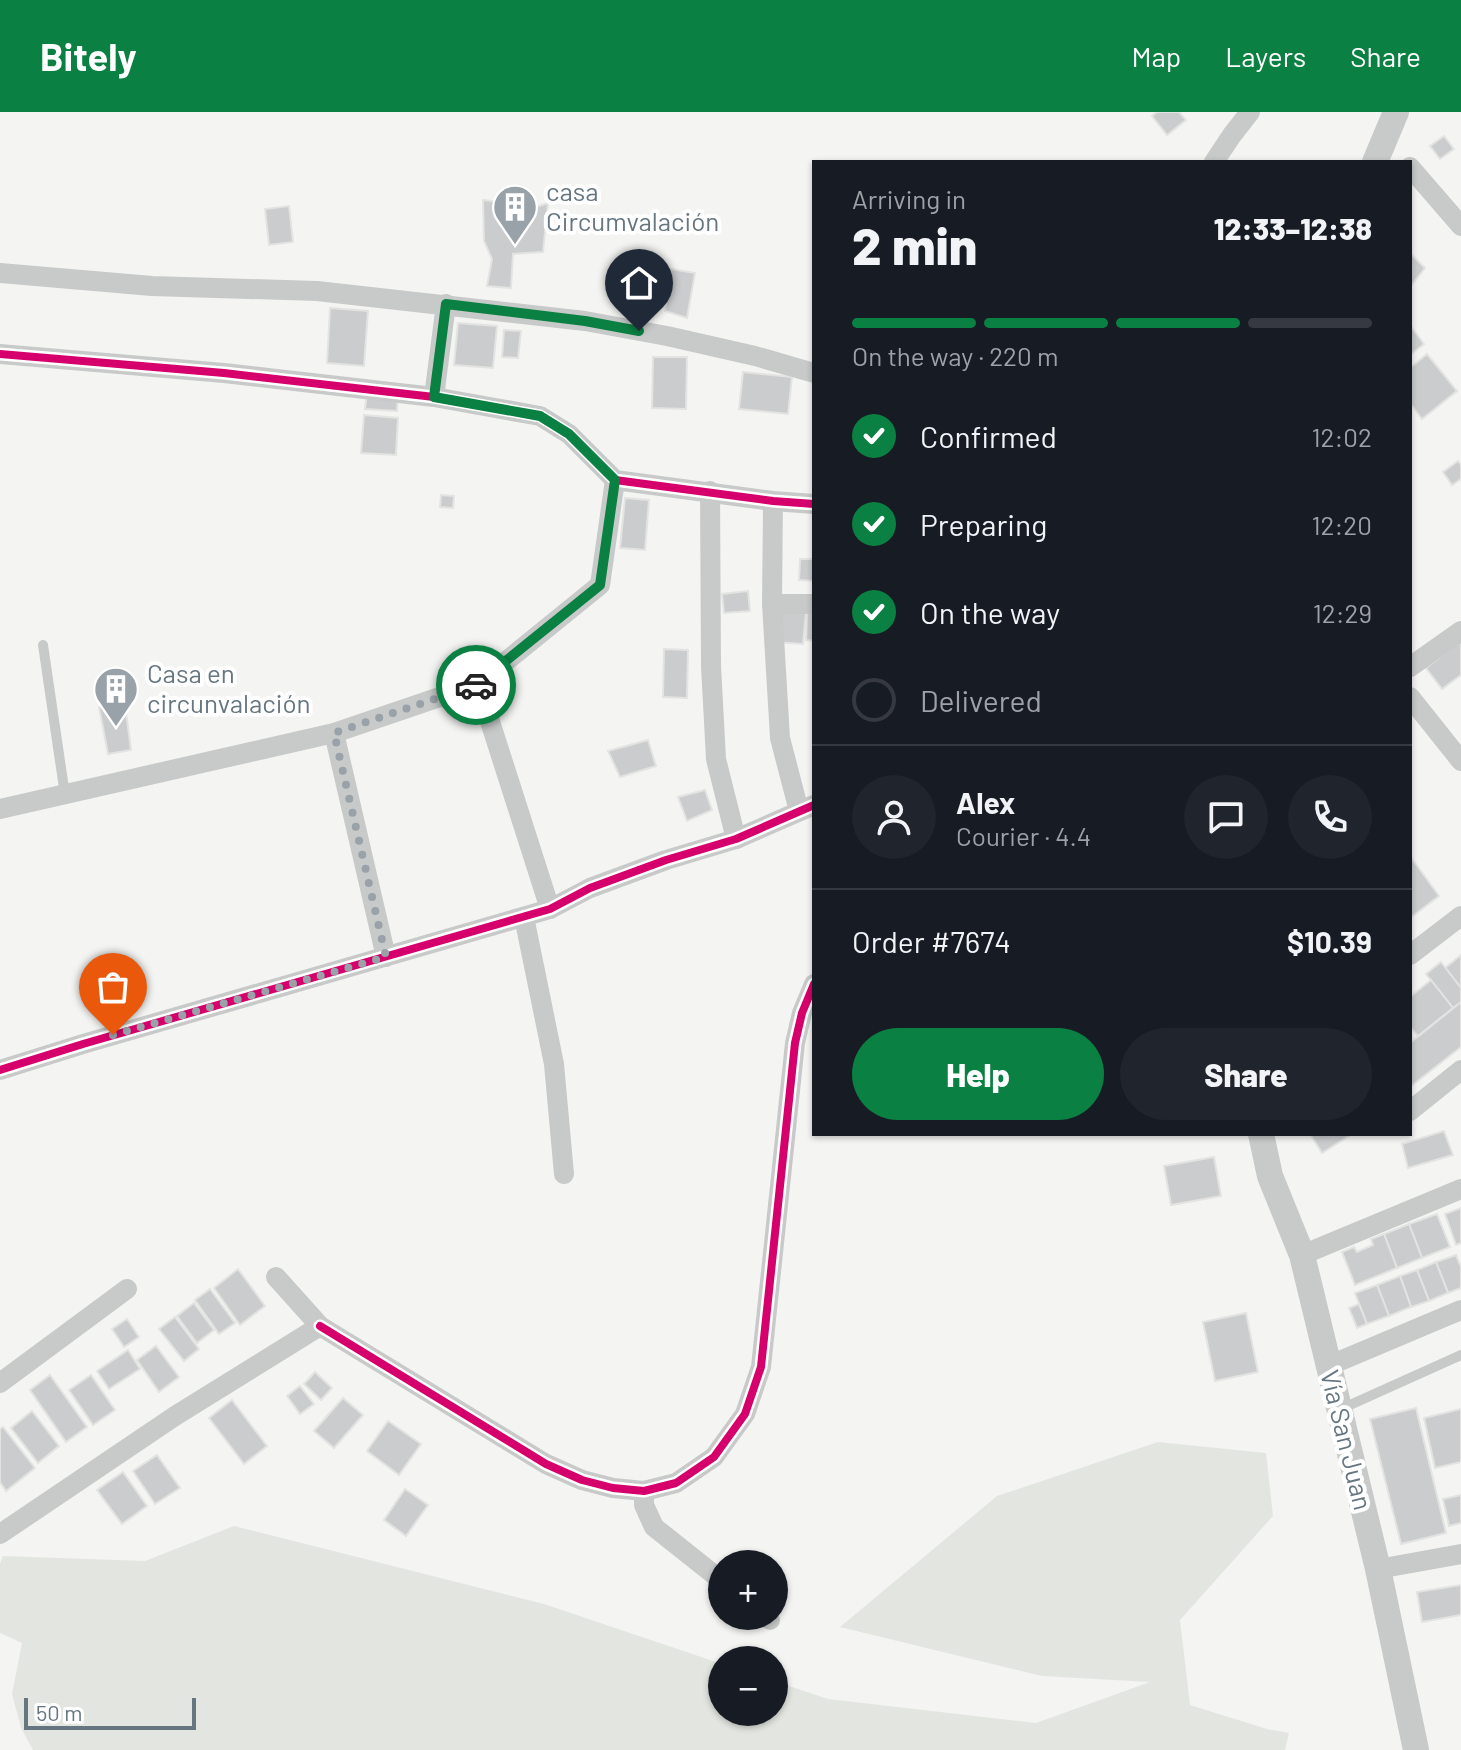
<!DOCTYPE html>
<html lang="en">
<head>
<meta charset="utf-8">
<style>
	body { margin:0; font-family:Barlow,sans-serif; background:#20242c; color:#f1f3f6; height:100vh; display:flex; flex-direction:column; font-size:30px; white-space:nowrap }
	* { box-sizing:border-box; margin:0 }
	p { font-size:26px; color:#9ea1a6 }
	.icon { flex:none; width:44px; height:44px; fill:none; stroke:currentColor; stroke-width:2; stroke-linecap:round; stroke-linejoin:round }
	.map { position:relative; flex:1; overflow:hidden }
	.sheet { position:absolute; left:812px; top:48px; width:600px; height:976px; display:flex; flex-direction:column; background:#171b24; border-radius:0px; box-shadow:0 2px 6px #0004 }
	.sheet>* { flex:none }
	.fabs { position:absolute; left:708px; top:1438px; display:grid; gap:16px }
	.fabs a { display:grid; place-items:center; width:80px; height:80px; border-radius:50%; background:#171b24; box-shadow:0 2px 6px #0004; font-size:40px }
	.scale { position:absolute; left:24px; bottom:20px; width:172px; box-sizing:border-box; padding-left:8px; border:4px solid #667680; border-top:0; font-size:22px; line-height:28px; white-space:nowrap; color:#667680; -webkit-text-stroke:6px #fff; paint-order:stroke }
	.pin { position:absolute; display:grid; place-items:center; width:68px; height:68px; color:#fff; margin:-82px -34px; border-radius:50% 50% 50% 0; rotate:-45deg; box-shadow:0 0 8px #0007 }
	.pin .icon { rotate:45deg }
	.courier { position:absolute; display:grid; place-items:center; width:80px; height:80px; margin:-40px; border:6px solid #0b8043; border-radius:50%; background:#fff; color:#222; box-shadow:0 2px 10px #0007 }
	.headline em { font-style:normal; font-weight:800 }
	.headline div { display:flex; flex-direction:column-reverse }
	.headline { display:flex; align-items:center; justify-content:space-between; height:136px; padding:0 40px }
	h1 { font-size:52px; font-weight:800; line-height:60px }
	.bar { display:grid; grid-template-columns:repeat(4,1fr); gap:12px 8px; align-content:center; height:96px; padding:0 40px }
	.bar i { height:10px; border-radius:6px; background:#363941 }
	.bar .active { background:#0b8043 }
	.bar p { grid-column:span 4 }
	.line { display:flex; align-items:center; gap:20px; padding:0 40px; border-top:2px solid #363941 }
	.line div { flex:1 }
	.round { display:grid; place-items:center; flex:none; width:84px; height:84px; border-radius:42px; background:#20242c }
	ol { padding:0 40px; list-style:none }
	li { display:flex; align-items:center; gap:24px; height:88px }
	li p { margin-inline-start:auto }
	li .icon { padding:8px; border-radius:50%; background:#0b8043; color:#fff; stroke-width:4 }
	li:last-child { color:#9ea1a6 }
	li i { width:44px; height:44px; border:4px solid #363941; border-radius:50% }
	.action { display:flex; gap:16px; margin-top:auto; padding:16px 40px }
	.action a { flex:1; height:92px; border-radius:48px; background:#0b8043; color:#fff; font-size:32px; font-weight:800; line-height:92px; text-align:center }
	.action a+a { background:#20242c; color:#f1f3f6 }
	header { display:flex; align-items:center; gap:48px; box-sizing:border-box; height:112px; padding:0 40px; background:#0b8043; color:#fff }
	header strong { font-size:38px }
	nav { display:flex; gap:44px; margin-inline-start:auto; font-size:28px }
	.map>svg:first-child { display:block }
	.green { fill:#e3e6e0 }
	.building { fill:#cbcccd; stroke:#e3e3e2; stroke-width:2 }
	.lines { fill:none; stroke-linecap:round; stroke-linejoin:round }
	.service { stroke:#c8caca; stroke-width:10 }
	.minor { stroke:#c8caca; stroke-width:20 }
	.tertiary { stroke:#c8caca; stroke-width:26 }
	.cycleway-casing { stroke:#fff; stroke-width:13 }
	.cycleway { stroke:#d6006c; stroke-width:8 }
	.done { stroke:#98a2a8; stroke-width:8; stroke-dasharray:0 14.4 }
	.route { stroke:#0b8043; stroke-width:10 }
	.labels { text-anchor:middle; stroke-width:8; stroke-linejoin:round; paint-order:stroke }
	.poi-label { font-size:26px; fill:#667680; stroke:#fff; text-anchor:start }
	.street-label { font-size:26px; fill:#667680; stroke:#fff }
</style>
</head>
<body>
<header>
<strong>Bitely</strong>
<nav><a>Map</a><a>Layers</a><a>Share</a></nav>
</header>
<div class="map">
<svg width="1461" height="1638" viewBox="0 0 1461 1638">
	<rect width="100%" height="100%" fill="#f4f4f3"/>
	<path class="green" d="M1158 1330 1266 1341 1273 1404 1180 1508 1190 1593 1267 1617 1289 1621 1285 1638H33L21 1616 12 1582 22 1531 0 1521V1452L3 1444 145 1449 234 1414 544 1492 722 1552V1600H774V1569L828 1587 1036 1611 1150 1570 1042 1564 840 1515 997 1384Z"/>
	<g class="building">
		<path d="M1157 0H1179L1186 8 1167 23 1152 4Z"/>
		<path d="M1444 24 1454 37 1440 47 1430 34Z"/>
		<path d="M483 88 539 94 548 91 543 140 513 142 511 176 487 174 492 147 484 129Z"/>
		<path d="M289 94 293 130 269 133 265 97Z"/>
		<path d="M1410 141 1425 156 1410 175Z"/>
		<path d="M671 157 695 161 687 206 665 199Z"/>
		<path d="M330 196 368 199 364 254 327 251Z"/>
		<path d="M458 211 497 214 493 256 454 253Z"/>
		<path d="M1410 213 1424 232 1410 243Z"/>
		<path d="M504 218 521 219 518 246 502 245Z"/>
		<path d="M1427 242 1457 279 1422 307 1410 291V256Z"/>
		<path d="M653 245H687L686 297 652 296Z"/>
		<path d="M743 260 792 265 788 302 739 297Z"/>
		<path d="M367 282 398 284 397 299 365 297Z"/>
		<path d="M364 303 398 306 396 343 361 341Z"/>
		<path d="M1458 349 1461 353V367L1452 373 1443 360Z"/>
		<path d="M441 383 454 384 453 396 440 395Z"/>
		<path d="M625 386 649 388 645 438 620 436Z"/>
		<path d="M800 447H814V469L799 468Z"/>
		<path d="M748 479 750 499 724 501 722 482Z"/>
		<path d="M779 499 806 501 803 532 776 530Z"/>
		<path d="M807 500H814V529L806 528Z"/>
		<path d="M1461 529V563L1442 577 1426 556Z"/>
		<path d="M664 537 688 538 687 586 663 585Z"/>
		<path d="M125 592 131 638 108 642 99 595Z"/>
		<path d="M648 628 656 654 620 665 608 639Z"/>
		<path d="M705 678 712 698 687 709 678 685Z"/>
		<path d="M1410 744 1439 784 1410 806Z"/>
		<path d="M1461 843V876L1445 856Z"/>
		<path d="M1441 850 1461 876V890L1453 896 1426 862Z"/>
		<path d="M1431 868 1453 896 1418 924 1410 914V885Z"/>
		<path d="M1461 890V935L1410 975V931Z"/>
		<path d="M1444 1019 1453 1043 1408 1056 1402 1032Z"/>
		<path d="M1310 1022H1352L1322 1041Z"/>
		<path d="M1214 1045 1221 1084 1171 1093 1164 1054Z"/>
		<path d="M1461 1096V1131L1456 1133 1445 1102Z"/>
		<path d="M1437 1102 1450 1135 1422 1146 1409 1112Z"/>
		<path d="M1409 1112 1422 1146 1397 1156 1384 1122Z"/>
		<path d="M1384 1122 1397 1156 1355 1173 1342 1140 1354 1135 1357 1140 1373 1133 1371 1127Z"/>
		<path d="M1456 1143 1461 1155V1176L1448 1181 1436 1150Z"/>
		<path d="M1436 1150 1448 1181 1429 1189 1417 1158Z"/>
		<path d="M238 1157 265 1194 240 1213 214 1176Z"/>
		<path d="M1417 1158 1429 1189 1411 1195 1400 1164Z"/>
		<path d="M1400 1164 1411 1195 1389 1204 1377 1173Z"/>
		<path d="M1377 1173 1389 1204 1367 1212 1355 1181Z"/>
		<path d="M210 1177 235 1211 219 1222 195 1188Z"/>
		<path d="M194 1191 214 1218 197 1231 177 1204Z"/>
		<path d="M1359 1192 1367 1212 1357 1216 1349 1196Z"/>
		<path d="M1246 1201 1258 1260 1215 1269 1203 1210Z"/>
		<path d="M175 1205 199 1237 184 1249 159 1217Z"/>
		<path d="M127 1207 139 1225 124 1235 112 1217Z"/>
		<path d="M156 1234 179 1265 159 1280 137 1248Z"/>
		<path d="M128 1238 140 1257 109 1277 97 1259Z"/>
		<path d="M315 1260 332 1276 321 1288 304 1272Z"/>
		<path d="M50 1263 87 1315 66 1330 30 1278Z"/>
		<path d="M91 1263 115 1298 93 1313 69 1278Z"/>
		<path d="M300 1274 314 1292 300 1302 287 1284Z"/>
		<path d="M343 1286 363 1303 334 1336 314 1319Z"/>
		<path d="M232 1288 267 1334 244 1352 209 1306Z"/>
		<path d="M1416 1296 1446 1421 1401 1432 1370 1307Z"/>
		<path d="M1461 1297V1350L1435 1356 1424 1306Z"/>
		<path d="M32 1299 59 1334 38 1351 11 1316Z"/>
		<path d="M388 1309 421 1332 399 1363 367 1339Z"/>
		<path d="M3 1315 35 1356 6 1379 0 1370V1317Z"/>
		<path d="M157 1343 180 1376 155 1392 133 1359Z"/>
		<path d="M123 1360 147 1394 122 1412 97 1378Z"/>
		<path d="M405 1377 428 1393 406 1424 384 1408Z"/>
		<path d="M1461 1383V1411L1449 1414 1443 1387Z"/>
		<path d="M1461 1473V1503L1422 1510 1417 1480Z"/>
	</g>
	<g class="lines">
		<g class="service">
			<path d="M43 533 65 683"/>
			<path d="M1341 1297 1461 1243"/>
		</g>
		<g class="minor">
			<path d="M1214 50 1232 23 1250 0"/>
			<path d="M1410 55 1461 114"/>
			<path d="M0 161 152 174 317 179 585 209 667 224 755 244 814 261"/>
			<path d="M0 242 224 261 434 285 540 304 569 322 615 368 773 389 814 392"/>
			<path d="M434 285 446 192"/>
			<path d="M710 379 711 554 716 647 736 727"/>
			<path d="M773 389 772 492 780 626 799 699"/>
			<path d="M772 492H814"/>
			<path d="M1410 555 1461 519"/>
			<path d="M478 572 550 797"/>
			<path d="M1410 585 1461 649"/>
			<path d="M334 621 386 845"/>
			<path d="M0 697 334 621 478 572 600 473 615 368"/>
			<path d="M524 805 554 952 564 1062"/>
			<path d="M1410 843 1461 804"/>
			<path d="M0 958 83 932 550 797 590 776 666 748 736 727 814 693"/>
			<path d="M1410 999 1461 958"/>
			<path d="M1302 1143 1461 1077"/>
			<path d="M320 1214 546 1352 582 1368 613 1376 644 1379 676 1371 714 1345 745 1302 761 1255 795 931 802 901 814 872"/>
			<path d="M1328 1254 1461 1198"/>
			<path d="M0 1271 127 1177"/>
			<path d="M644 1379V1393L654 1415 722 1469"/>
			<path d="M0 1422 175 1304 320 1214 276 1165"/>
			<path d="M1378 1457 1461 1442"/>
			<path d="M766 1504 770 1508"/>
		</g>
		<g class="tertiary">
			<path d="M1375 50 1396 0"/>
			<path d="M1261 1022 1270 1064 1302 1143 1378 1457 1416 1638"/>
		</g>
		<g class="cycleway-casing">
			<g id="cycleway">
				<path d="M0 242 224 261 434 285 540 304 569 322 615 368 773 389 814 392"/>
				<path d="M0 958 83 932 550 797 590 776 666 748 736 727 814 693"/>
				<path d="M320 1214 546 1352 582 1368 613 1376 644 1379 676 1371 714 1345 745 1302 761 1255 795 931 802 901 814 872"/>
			</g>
		</g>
		<use href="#cycleway" class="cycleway"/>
	</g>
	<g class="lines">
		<path class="done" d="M113 923 386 845 334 621 476 573"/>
		<path class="route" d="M476 573 600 473 615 368 569 322 540 304 434 285 446 192 585 209 639 219"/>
	</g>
	<defs>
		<g id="building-pin" transform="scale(2.3)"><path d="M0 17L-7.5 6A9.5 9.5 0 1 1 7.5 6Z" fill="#98a2a8" stroke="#fff"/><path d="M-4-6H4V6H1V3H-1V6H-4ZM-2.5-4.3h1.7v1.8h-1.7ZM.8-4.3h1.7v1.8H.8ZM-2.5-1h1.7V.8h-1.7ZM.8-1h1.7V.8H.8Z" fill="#fff"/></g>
	</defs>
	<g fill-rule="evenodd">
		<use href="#building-pin" x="515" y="95"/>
		<use href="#building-pin" x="116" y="577"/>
	</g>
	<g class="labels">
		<g class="poi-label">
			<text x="546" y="89">casa<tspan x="546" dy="30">Circumvalación</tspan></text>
			<text x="147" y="571">Casa en<tspan x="147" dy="30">circunvalación</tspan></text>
		</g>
		<g class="street-label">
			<text transform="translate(1346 1328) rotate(76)" y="9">Vía San Juan</text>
		</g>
	</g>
</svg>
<div class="fabs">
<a>+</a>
<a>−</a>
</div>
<div class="scale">50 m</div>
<div class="pin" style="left:113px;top:923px;background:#ea580c"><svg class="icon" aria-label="bag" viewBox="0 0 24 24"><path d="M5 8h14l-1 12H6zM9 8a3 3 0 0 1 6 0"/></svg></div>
<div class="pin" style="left:639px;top:219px;background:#1f2937"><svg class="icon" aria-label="home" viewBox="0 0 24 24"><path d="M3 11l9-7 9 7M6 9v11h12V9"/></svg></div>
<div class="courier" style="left:476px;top:573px"><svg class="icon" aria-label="car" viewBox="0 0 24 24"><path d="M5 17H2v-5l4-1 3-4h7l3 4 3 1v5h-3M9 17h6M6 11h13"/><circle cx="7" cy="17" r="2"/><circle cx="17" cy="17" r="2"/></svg></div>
<section class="sheet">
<div class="headline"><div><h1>2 min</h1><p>Arriving in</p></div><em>12:33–12:38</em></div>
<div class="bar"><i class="active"></i><i class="active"></i><i class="active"></i><i></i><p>On the way · 220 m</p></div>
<ol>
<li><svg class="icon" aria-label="check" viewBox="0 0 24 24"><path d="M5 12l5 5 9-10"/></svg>Confirmed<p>12:02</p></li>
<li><svg class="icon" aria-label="check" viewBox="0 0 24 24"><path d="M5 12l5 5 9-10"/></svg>Preparing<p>12:20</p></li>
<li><svg class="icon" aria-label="check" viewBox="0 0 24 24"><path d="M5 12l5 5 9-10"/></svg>On the way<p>12:29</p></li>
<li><i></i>Delivered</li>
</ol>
<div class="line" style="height:144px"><a class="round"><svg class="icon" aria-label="person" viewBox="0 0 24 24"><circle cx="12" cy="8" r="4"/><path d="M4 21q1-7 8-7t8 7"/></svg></a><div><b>Alex</b><p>Courier · 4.4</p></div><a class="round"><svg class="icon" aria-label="chat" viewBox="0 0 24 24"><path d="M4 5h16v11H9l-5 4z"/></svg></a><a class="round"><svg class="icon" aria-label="phone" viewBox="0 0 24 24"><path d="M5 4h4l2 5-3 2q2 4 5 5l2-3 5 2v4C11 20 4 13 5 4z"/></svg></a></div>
<div class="line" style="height:104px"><div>Order #7674</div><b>$10.39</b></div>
<div class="action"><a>Help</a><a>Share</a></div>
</section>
</div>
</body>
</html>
